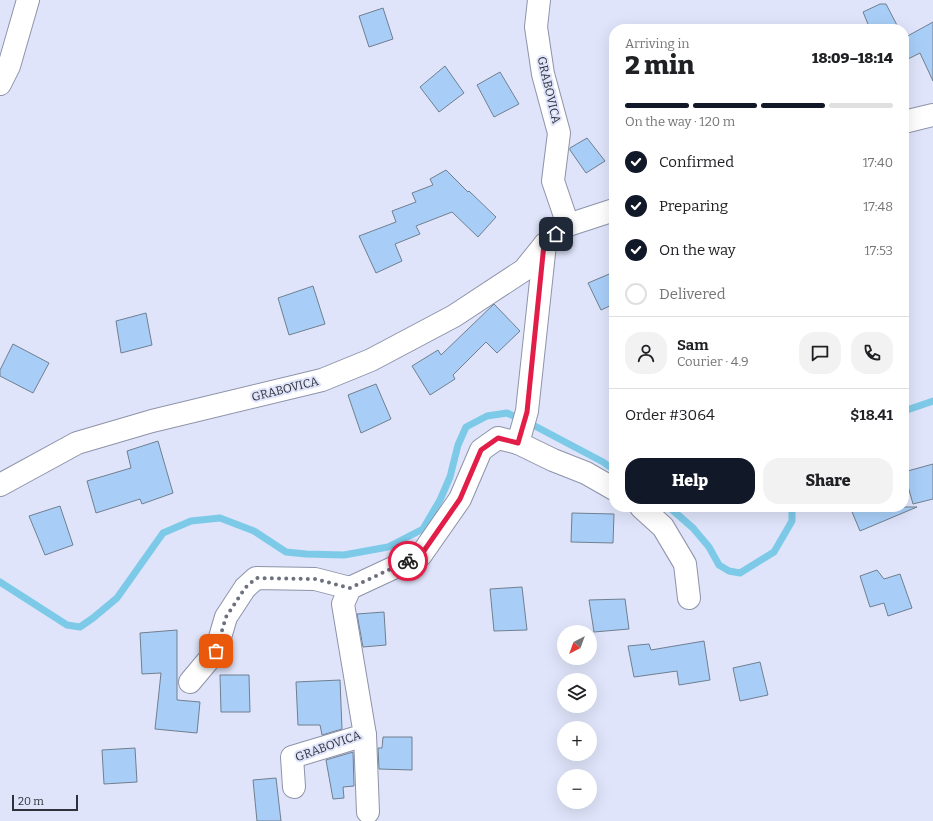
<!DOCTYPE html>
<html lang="en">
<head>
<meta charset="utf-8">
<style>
  :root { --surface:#fff; --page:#f2f2f2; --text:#202124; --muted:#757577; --line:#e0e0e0; --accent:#111827 }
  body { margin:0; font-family:Bitter,serif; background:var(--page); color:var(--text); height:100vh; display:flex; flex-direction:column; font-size:15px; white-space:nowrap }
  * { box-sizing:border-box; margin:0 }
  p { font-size:13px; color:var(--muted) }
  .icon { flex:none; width:22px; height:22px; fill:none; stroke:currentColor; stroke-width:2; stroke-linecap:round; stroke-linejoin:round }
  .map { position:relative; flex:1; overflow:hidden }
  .sheet { position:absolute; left:609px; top:24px; width:300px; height:488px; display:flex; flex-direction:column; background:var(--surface); border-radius:16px; box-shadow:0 4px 16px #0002 }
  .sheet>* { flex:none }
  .needle { width:26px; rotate:221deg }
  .fabs { position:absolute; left:557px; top:625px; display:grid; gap:8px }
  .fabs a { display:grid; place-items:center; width:40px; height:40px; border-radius:50%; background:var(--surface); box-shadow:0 4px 16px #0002; font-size:20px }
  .scale { position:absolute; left:12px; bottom:10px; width:66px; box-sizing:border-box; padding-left:4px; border:2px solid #30323b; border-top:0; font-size:11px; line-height:14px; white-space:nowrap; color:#30323b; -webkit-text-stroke:3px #dfe4fa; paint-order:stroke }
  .pin { position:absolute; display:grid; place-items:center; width:34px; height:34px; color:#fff; margin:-17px; border-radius:8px; box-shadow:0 2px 6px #0006 }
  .courier { position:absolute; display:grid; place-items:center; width:40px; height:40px; margin:-20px; border:3px solid #e11d48; border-radius:50%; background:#fff; color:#222; box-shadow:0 1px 5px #0007 }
  .summary em { font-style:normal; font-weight:800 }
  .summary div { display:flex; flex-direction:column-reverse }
  .summary { display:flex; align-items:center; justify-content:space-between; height:68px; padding:0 16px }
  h1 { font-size:26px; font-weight:800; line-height:30px }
  .bar { display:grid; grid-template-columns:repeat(4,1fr); gap:6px 4px; align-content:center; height:48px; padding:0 16px }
  .bar i { height:5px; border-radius:3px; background:var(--line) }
  .bar .selected { background:var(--accent) }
  .bar p { grid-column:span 4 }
  .line { display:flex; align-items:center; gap:10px; padding:0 16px; border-top:1px solid var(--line) }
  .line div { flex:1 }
  .round { display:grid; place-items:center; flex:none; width:42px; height:42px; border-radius:16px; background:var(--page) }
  ol { padding:0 16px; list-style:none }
  li { display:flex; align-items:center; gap:12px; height:44px }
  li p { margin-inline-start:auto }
  li .icon { padding:4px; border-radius:50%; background:var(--accent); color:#fff; stroke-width:4 }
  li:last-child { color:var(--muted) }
  li i { width:22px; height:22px; border:2px solid var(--line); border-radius:50% }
  .primary-button { display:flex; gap:8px; margin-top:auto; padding:8px 16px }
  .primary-button a { flex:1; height:46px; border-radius:16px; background:var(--accent); color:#fff; font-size:16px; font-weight:800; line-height:46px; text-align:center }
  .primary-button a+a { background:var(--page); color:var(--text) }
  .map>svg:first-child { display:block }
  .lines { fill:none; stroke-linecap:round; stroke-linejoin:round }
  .stream { stroke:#7dcae8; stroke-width:7 }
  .building { fill:#a8cef7; stroke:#707f90 }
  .minor-casing { stroke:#8e93a8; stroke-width:24 }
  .minor { stroke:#fff; stroke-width:22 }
  .done { stroke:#6d707e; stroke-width:4; stroke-dasharray:0 7.2 }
  .route { stroke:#e11d48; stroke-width:5 }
  .labels { text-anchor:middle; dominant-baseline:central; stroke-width:4; stroke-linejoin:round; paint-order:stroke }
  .street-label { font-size:12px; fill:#30323b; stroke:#dfe4fa }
</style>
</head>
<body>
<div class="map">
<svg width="933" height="821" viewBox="0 0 933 821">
  <rect width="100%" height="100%" fill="#dfe4fa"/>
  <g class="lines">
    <g class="stream">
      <path d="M 904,411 L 933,401"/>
      <path d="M 669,507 L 693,528 L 709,547 L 719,565 L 729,571 L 740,573 L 774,552 L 792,521 L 792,507"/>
      <path d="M 0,582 L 67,625 L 80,627 L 93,618 L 117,598 L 163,533 L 191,521 L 220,518 L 254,531 L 286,552 L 306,554 L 344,555 L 388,547 L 423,529 L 440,500 L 450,477 L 458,445 L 466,427 L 487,416 L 507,413 L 533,425 L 603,462 L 614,470"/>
    </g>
  </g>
  <g class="building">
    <path d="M 880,4 L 886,4 L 899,29 L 870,29 L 863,12 Z"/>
    <path d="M 383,8 L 393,39 L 369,47 L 359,16 Z"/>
    <path d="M 933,22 L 933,81 L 920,53 L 904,61 L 904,38 Z"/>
    <path d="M 445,66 L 464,93 L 439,112 L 420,87 Z"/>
    <path d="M 500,72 L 519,104 L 494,117 L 477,85 Z"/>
    <path d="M 587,138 L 605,161 L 586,173 L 570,150 L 570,148 Z"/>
    <path d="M 446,170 L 468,192 L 469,191 L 496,217 L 478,237 L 452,212 L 416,226 L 420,234 L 395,244 L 402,261 L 376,273 L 359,236 L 396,222 L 392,211 L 416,202 L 412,193 L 433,185 L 430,179 Z"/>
    <path d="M 614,272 L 614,304 L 601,310 L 588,283 Z"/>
    <path d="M 313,286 L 325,324 L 289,335 L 278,298 Z"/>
    <path d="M 494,304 L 520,331 L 497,353 L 486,342 L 453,375 L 455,379 L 430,395 L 412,366 L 438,350 L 441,355 Z"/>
    <path d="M 146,313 L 152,345 L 121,353 L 116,321 Z"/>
    <path d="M 13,344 L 49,363 L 33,393 L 0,376 L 0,370 Z"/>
    <path d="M 376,384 L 391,419 L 361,433 L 348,395 Z"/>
    <path d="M 158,441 L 173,493 L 142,504 L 140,499 L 96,513 L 87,481 L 131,468 L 127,451 Z"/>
    <path d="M 933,464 L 933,499 L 913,504 L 904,472 Z"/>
    <path d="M 60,506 L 73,545 L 45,555 L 29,516 Z"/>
    <path d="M 850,507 L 917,507 L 860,531 Z"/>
    <path d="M 572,513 L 614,514 L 613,543 L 571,542 Z"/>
    <path d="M 877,570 L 884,579 L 900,574 L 912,608 L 888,616 L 884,603 L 870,607 L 860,576 Z"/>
    <path d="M 522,587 L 527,630 L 494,631 L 490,589 Z"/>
    <path d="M 625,599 L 629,629 L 594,632 L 589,600 Z"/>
    <path d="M 384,612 L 386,645 L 363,647 L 357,614 Z"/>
    <path d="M 177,630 L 177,700 L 200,702 L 197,733 L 155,729 L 161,673 L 142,674 L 140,633 Z"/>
    <path d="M 704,641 L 710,680 L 679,685 L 677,671 L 634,677 L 628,646 L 649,644 L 651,650 Z"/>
    <path d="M 760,662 L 768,695 L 740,701 L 733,668 Z"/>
    <path d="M 220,675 L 249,675 L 250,712 L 221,712 Z"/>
    <path d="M 340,680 L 342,729 L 322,735 L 320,725 L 298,725 L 296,682 Z"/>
    <path d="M 383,737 L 412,737 L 412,770 L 379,769 L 378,748 L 382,748 Z"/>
    <path d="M 135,748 L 137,782 L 104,784 L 102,750 Z"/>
    <path d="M 353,752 L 354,786 L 343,787 L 344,798 L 333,799 L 326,760 Z"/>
    <path d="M 276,778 L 281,821 L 257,821 L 253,780 Z"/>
  </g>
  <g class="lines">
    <g class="minor-casing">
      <g id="minor">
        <path d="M 539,0 L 536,27 L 543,74 L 559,133 L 553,181 L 568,225"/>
        <path d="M 0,84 L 9,66 L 28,0"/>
        <path d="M 904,122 L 933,115"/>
        <path d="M 518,443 L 553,460 L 586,473 L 614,489"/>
        <path d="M 0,485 L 77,443 L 152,421 L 322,380 L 371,360 L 454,316 L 524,270 L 545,244 L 568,225 L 614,210"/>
        <path d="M 641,507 L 663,527 L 685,564 L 689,598"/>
        <path d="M 190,682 L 216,651 L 226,617 L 245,588 L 256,578 L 315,579 L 350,588"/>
        <path d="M 365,735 L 368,812"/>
        <path d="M 294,787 L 292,757 L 365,735 L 343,604 L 350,588 L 421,555 L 460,499 L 481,450 L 498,438 L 518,443 L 527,411 L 545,244"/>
      </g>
    </g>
    <use href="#minor" class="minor"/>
  </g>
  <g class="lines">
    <path class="done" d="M 216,651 L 226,617 L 245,588 L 256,578 L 315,579 L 350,588 L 408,561"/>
    <path class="route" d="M 408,561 L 421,555 L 460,499 L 481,450 L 498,438 L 518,443 L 527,412 L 544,244 L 556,234"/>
  </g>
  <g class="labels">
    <g class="street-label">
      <text transform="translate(549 90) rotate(77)">GRABOVICA</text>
      <text transform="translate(285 389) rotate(-14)">GRABOVICA</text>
      <text transform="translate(328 746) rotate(-20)">GRABOVICA</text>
    </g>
  </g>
</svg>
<div class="fabs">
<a><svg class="needle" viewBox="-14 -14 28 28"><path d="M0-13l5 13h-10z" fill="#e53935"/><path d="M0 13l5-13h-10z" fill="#757577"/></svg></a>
<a><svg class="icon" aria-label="layers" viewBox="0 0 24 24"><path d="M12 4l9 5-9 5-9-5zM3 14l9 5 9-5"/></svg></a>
<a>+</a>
<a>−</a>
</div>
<div class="scale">20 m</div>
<div class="pin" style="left:216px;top:651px;background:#ea580c"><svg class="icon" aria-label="bag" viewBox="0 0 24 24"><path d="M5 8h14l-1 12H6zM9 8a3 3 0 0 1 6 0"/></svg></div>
<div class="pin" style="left:556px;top:234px;background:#1f2937"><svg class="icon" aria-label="home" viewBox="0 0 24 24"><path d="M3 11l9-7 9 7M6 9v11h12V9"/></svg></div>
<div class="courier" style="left:408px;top:561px"><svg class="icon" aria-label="bike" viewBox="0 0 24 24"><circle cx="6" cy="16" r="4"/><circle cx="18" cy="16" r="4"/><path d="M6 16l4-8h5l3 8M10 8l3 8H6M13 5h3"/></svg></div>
<section class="sheet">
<div class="summary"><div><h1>2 min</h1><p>Arriving in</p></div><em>18:09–18:14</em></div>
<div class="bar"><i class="selected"></i><i class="selected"></i><i class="selected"></i><i></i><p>On the way · 120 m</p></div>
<ol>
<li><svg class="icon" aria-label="check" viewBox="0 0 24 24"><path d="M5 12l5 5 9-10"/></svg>Confirmed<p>17:40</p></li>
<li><svg class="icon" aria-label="check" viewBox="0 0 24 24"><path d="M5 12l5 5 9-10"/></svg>Preparing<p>17:48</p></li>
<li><svg class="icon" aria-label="check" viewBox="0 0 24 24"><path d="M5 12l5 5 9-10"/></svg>On the way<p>17:53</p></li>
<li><i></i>Delivered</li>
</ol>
<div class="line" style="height:72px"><a class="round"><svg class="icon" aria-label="person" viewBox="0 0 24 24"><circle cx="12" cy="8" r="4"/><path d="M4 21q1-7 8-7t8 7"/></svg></a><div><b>Sam</b><p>Courier · 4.9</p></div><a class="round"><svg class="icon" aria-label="chat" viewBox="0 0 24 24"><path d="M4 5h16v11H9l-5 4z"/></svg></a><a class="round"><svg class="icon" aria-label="phone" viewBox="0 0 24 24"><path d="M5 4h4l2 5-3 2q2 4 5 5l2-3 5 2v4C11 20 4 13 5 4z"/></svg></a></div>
<div class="line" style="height:52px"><div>Order #3064</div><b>$18.41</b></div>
<div class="primary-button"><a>Help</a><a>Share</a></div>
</section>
</div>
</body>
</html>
